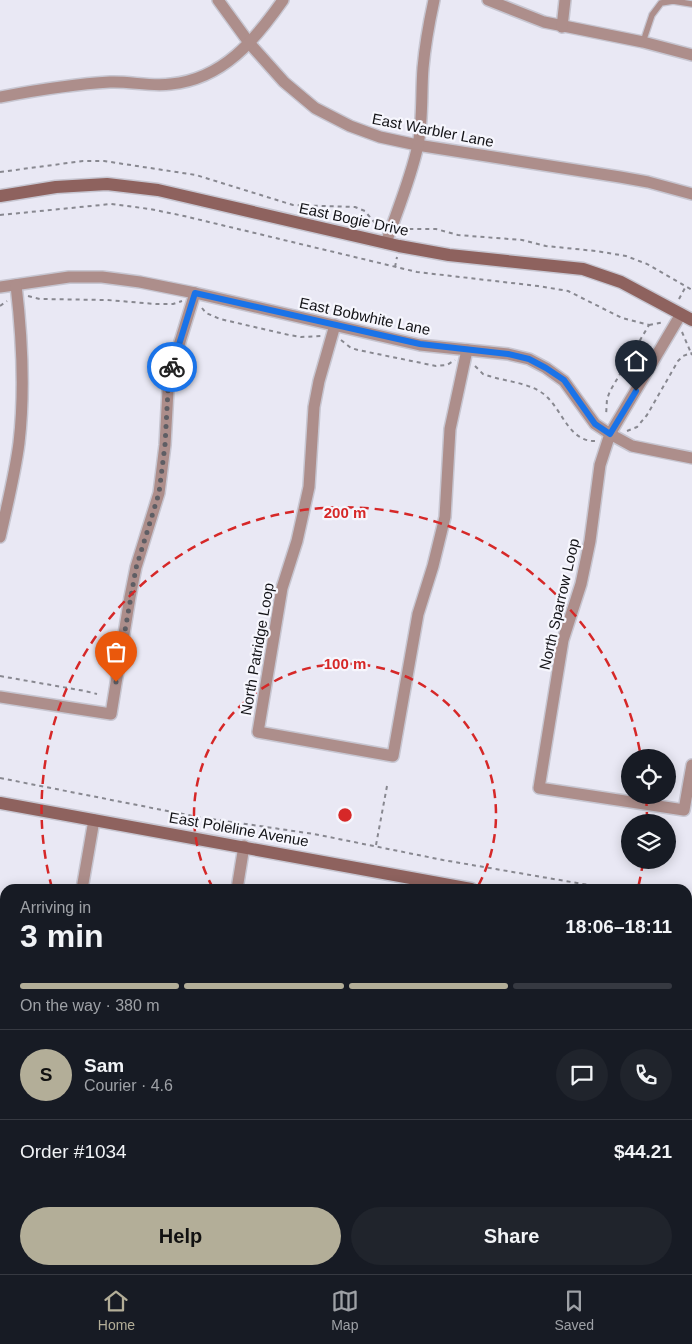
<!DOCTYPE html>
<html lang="en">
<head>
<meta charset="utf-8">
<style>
  :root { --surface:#171b24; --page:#20242c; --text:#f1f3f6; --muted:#9ea1a6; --line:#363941; --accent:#b3ae98 }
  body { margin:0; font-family:Arial,sans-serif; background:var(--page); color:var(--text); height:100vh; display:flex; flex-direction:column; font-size:19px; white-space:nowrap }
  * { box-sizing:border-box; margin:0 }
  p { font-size:16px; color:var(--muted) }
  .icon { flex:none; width:28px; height:28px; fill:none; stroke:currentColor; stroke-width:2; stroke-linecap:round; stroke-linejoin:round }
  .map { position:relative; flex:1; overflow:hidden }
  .side { position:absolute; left:0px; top:884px; width:692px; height:391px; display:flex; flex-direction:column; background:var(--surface); border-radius:15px 15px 0 0; box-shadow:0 2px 12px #0003 }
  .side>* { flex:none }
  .buttons { position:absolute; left:621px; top:749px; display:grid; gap:10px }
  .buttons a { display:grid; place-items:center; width:55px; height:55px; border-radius:50%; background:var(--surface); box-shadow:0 2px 12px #0003; font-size:25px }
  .pin { position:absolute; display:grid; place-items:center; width:42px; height:42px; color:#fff; margin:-51px -21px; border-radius:50% 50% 50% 0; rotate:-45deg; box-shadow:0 0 5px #0007 }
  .pin .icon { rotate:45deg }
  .courier { position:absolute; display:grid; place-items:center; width:50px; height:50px; margin:-25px; border:4px solid #1a73e8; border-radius:50%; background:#fff; color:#222; box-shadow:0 1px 6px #0007 }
  .summary em { font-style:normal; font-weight:700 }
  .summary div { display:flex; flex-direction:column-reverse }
  .summary { display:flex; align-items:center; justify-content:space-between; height:85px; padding:0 20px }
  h1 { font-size:32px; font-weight:700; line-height:38px }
  .bar { display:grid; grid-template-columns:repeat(4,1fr); gap:8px 5px; align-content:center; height:60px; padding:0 20px }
  .bar i { height:6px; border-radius:4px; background:var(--line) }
  .bar .selected { background:var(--accent) }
  .bar p { grid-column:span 4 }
  .line { display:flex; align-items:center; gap:12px; padding:0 20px; border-top:1px solid var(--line) }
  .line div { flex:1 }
  .round { display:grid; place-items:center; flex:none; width:52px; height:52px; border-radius:26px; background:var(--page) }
  .action { display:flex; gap:10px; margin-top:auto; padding:10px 20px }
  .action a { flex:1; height:58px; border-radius:30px; background:var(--accent); color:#111; font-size:20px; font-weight:700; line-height:58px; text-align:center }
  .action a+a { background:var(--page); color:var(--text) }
  .menu { display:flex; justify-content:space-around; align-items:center; height:70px; border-top:1px solid var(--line); background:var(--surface); font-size:14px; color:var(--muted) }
  .menu a { display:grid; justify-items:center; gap:2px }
  .menu .selected { color:var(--accent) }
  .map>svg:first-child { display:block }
  .green { fill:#cacd93 }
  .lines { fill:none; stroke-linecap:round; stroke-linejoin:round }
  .lane-casing { stroke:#c7c6d1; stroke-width:8 }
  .street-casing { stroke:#c7c6d1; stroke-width:14 }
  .secondary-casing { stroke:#c7c6d1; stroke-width:15 }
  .path { stroke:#888890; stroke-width:2; stroke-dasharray:4 4; stroke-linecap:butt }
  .lane { stroke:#ad8e8b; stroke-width:5.5 }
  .street { stroke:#ad8e8b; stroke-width:11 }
  .secondary { stroke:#8e625e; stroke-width:12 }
  .done { stroke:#5e5e64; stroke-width:5; stroke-dasharray:0 9 }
  .route { stroke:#1a73e8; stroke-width:6 }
  .ring { fill:none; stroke:#d62828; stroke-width:2.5; stroke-dasharray:9 6 }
  .labels { text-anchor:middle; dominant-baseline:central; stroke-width:4.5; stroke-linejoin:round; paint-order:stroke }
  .street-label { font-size:15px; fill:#131317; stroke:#f6f6fd }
  .centre { fill:#d62828; stroke:#f6f6fd; stroke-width:2.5 }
  .ring-label { font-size:15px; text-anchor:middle; font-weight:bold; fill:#d62828; stroke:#f6f6fd; stroke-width:4.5; stroke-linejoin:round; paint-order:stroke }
</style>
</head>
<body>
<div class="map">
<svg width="692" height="1274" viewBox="0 0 692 1274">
  <rect width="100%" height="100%" fill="#e9e8f4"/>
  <path class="green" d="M 33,1270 L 186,1270 L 185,1274 L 32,1274 Z"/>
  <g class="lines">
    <g class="lane-casing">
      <g id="lane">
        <path d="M 643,42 L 652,15 L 661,3 L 673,1 L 692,4"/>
        <path d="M 16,1274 L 17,1270"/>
      </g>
    </g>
    <g class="street-casing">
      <g id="street">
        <path d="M 218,0 L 250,44 L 284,82 L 315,108 L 350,126 L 380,137 L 417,145 L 620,177 L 648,182 L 692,194"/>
        <path d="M 488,0 L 544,22 L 643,42 L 692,55"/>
        <path d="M 562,27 L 565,0"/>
        <path d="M 0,97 C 37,90 73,84 110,82 C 130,81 151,87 171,84 C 223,79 255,40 283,0"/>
        <path d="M 386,243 C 397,211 411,178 418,145 C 423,119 421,94 423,68 C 425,45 429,23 434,0"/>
        <path d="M 0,287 L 69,277 L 102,277 L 140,282 L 195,293 L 420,345 L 508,354 L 529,359 L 546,368 L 564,381 L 595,424 L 610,434 L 632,446 L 692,458"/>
        <path d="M 681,314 L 610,434 L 600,465 L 590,541 L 581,584 L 563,640 L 539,788 L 684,810 L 692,765"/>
        <path d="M 335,325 L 319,381 L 314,407 L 309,487 L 297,541 L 282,588 L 258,732 L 393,756 L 418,614 L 433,566 L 445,517 L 450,429 L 467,350"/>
        <path d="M 0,537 C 7,506 15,474 19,443 C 25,391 22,336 16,285"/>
        <path d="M 0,697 L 111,714 L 130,597 L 136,567 L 159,493 L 165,445 L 168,390 L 171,371 L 195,293"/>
        <path d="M 82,889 L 94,820"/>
        <path d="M 237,889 L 244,846"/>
        <path d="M 480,1270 L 502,1274"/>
        <path d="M 467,1274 L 468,1270"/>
      </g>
    </g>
    <g class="secondary-casing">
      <g id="secondary">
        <path d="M 0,196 L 56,187 L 107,184 L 158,190 L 399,246 L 449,255 L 583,269 L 621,282 L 692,320"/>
        <path d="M 0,803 L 471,889"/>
        <path d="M 688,932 L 692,933"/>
      </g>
    </g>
    <g class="path">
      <path d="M 0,172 L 83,161 L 104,161 L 196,175 L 293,205 L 355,207 L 365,211 L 378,227 L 381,227"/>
      <path d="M 0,215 L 111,204 L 150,209 L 184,216 L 417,272 L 538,286 L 568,291 L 622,318 L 649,325 L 610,391 L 607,399 L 606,416"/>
      <path d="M 402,232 L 408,229 L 436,229 L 458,235 L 522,240 L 546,246 L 596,251 L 626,256 L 647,264 L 692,290"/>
      <path d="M 395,267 L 397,257"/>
      <path d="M 28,296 L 40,299 L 107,300 L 156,304 L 173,304 L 182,301"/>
      <path d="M 679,299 L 686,286"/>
      <path d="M 0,306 L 7,301"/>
      <path d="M 202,308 L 206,313 L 220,319 L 289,335 L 301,337 L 322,336"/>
      <path d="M 649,325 L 664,322"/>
      <path d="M 682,332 L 691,353"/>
      <path d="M 341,340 L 351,348 L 358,350 L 436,366 L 447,365 L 455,360"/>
      <path d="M 475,366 L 483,374 L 489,376 C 508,382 533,383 547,397 C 563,412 570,443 597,441"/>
      <path d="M 627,431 L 637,427 L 647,415 L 678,361 L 683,356 L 691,353 L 692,355"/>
      <path d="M 0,676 L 85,691 L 97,694"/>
      <path d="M 0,778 L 198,817 L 314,834 L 443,860 L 612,889"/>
      <path d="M 376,845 L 387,786"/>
      <path d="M 688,903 L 692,904"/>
      <path d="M 688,1034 L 692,1035"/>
    </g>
    <use href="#lane" class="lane"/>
    <use href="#street" class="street"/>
    <use href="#secondary" class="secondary"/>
  </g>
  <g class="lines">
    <path class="done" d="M 116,682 L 136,568 L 159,493 L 165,445 L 168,390 L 172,367"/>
    <path class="route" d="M 172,367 L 195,293 L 420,344 L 508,354 L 529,359 L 546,368 L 564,380 L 595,424 L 610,434 L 636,391"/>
  </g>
  <g class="ring">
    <path d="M213 888A151 151 0 1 1 477 888"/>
    <path d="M643 862A302 302 0 0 1 638 888M52 888A302 302 0 1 1 641 757M646 797A302 302 0 0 1 647 820"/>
  </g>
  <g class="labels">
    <g class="street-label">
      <text transform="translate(433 130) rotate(11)">East Warbler Lane</text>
      <text transform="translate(354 219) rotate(12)">East Bogie Drive</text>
      <text transform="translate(365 316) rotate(12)">East Bobwhite Lane</text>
      <text transform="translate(559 604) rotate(-77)">North Sparrow Loop</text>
      <text transform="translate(257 649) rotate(-80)">North Patridge Loop</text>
      <text transform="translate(239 829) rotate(10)">East Poleline Avenue</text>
    </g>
  </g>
  <circle cx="345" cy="815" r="8" class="centre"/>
  <g class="ring-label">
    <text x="345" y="518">200 m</text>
    <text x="345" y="669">100 m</text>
  </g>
</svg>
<div class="buttons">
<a><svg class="icon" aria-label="locate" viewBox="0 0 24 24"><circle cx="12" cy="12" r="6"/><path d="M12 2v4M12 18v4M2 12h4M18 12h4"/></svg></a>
<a><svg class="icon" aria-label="layers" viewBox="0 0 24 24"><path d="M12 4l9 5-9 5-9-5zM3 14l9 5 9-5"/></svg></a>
</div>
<div class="pin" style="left:116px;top:682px;background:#ea580c"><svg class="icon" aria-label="bag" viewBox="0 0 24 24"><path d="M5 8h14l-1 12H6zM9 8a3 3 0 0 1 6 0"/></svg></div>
<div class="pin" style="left:636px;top:391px;background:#1f2937"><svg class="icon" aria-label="home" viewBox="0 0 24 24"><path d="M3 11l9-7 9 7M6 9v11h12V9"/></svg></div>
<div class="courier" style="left:172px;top:367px"><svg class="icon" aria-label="bike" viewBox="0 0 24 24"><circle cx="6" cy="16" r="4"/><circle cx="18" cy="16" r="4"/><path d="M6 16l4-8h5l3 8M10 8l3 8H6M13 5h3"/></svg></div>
<section class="side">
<div class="summary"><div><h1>3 min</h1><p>Arriving in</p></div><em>18:06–18:11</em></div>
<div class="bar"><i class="selected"></i><i class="selected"></i><i class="selected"></i><i></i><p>On the way · 380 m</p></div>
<div class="line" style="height:90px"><b class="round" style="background:var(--accent);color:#111">S</b><div><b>Sam</b><p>Courier · 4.6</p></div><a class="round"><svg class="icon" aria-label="chat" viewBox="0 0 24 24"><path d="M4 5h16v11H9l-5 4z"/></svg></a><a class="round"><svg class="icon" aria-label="phone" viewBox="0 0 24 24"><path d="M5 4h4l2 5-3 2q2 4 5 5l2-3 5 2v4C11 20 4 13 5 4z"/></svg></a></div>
<div class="line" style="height:65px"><div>Order #1034</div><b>$44.21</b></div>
<div class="action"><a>Help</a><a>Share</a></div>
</section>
</div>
<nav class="menu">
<a class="selected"><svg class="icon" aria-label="home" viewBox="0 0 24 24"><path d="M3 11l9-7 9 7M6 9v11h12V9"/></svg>Home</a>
<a><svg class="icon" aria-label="map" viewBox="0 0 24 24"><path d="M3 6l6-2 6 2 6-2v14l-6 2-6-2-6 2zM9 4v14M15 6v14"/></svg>Map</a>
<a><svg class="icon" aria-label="saved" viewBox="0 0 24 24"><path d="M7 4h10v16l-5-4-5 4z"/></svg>Saved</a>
</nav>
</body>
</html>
